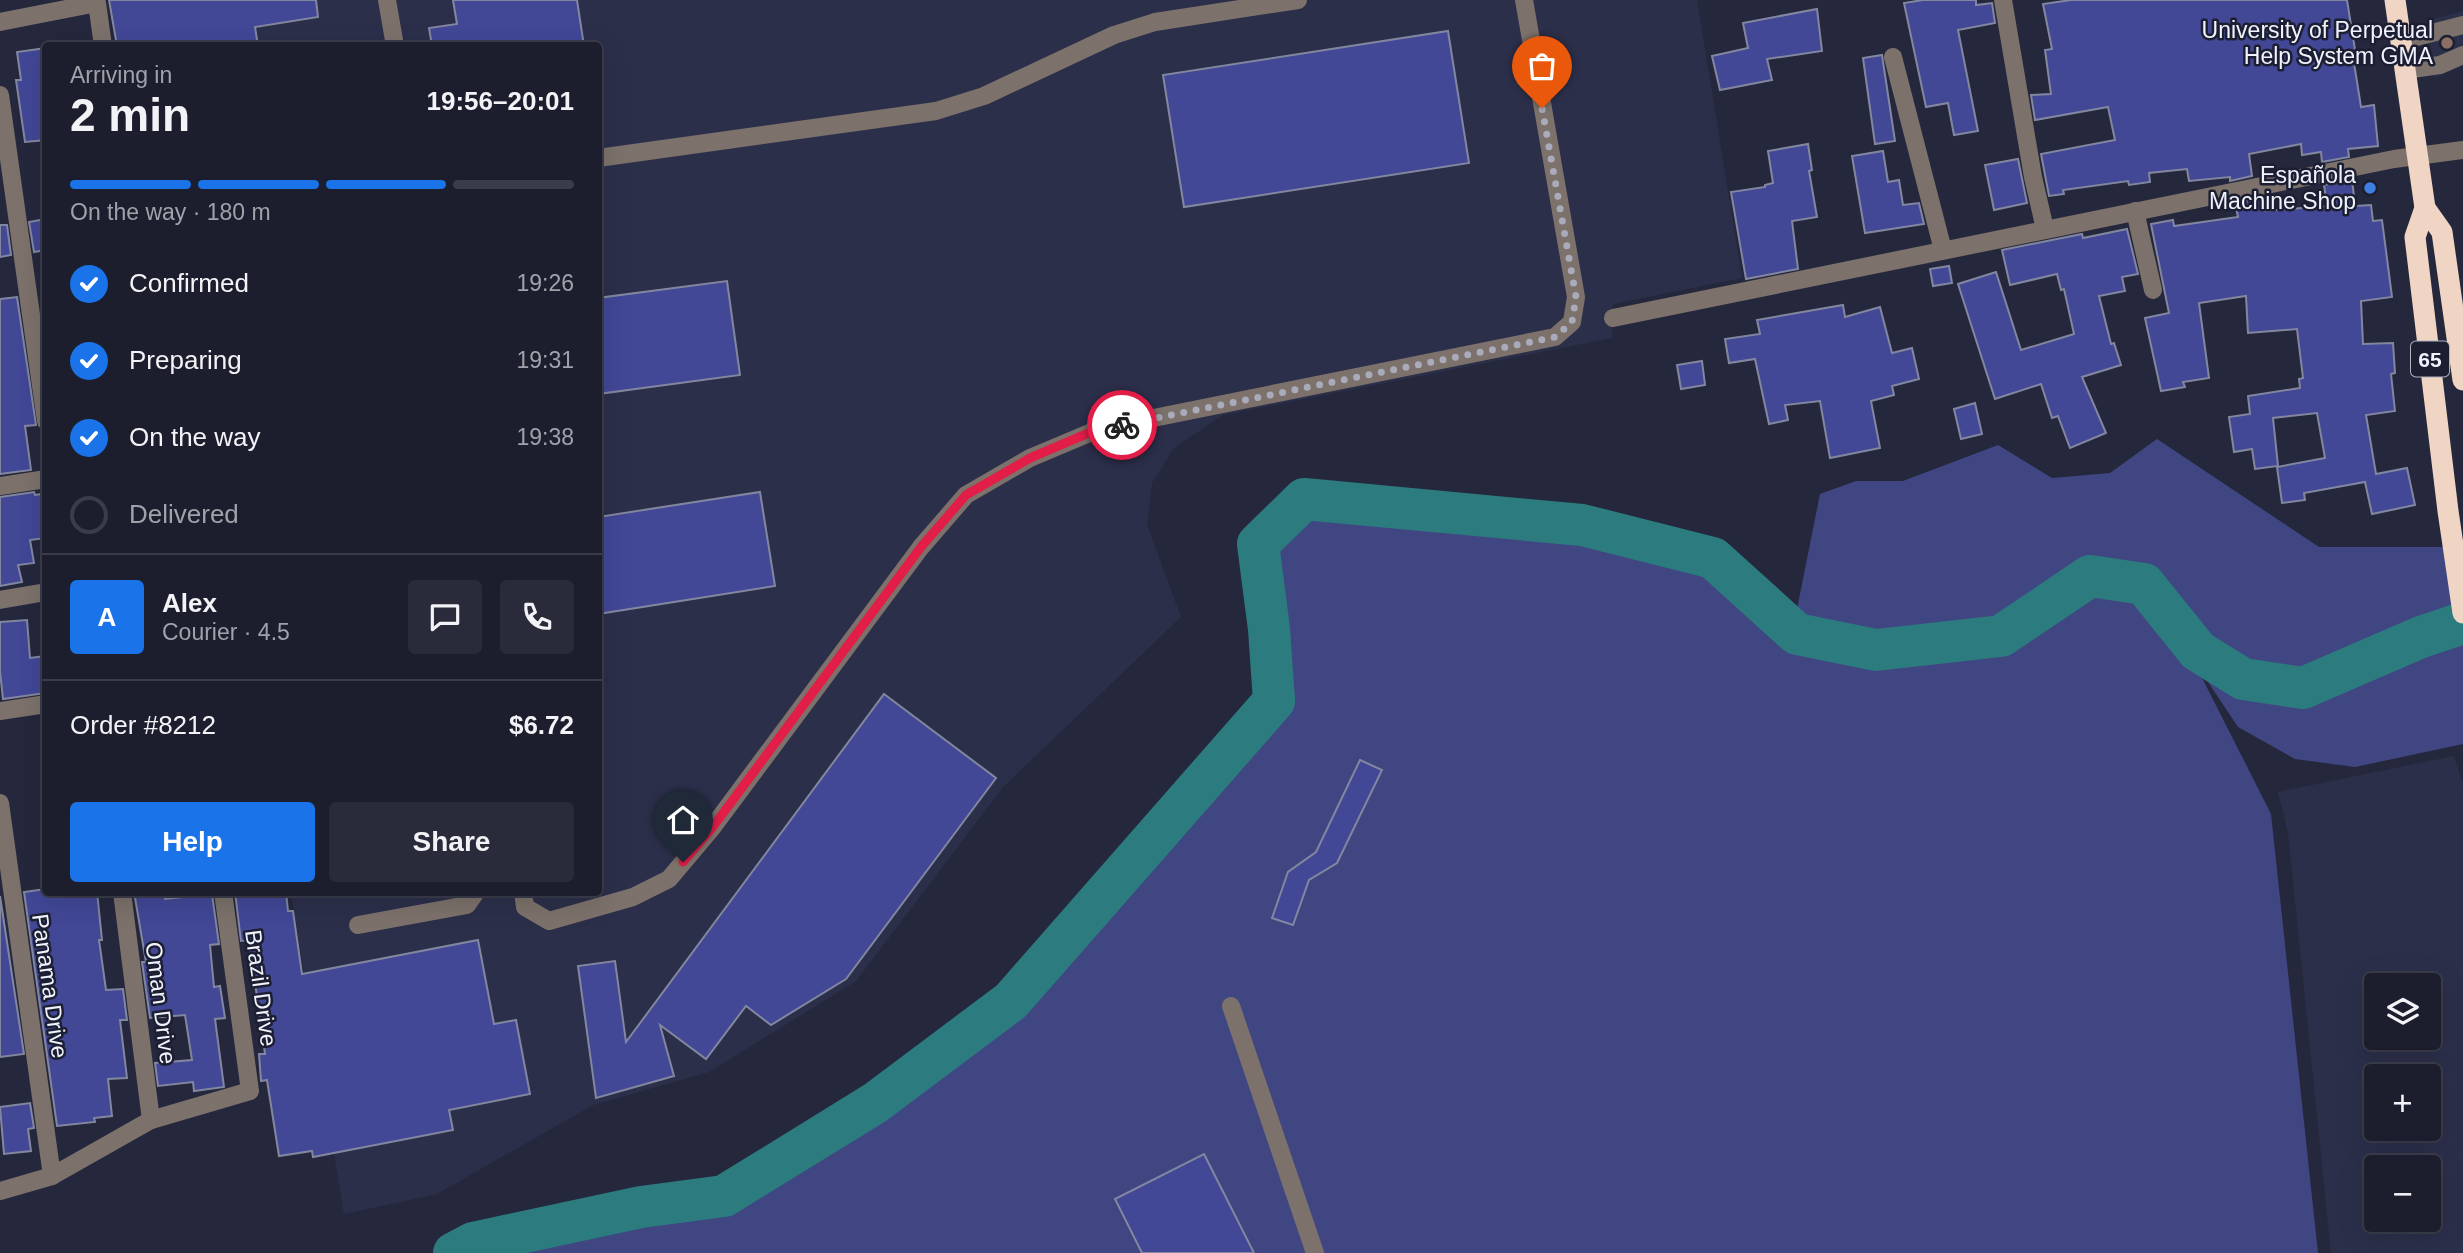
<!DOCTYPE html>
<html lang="en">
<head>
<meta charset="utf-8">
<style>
  :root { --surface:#1c1e2e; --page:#292b3a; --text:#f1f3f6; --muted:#a0a2aa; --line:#3a3c4a; --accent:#1a73e8 }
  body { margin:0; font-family:Arial,sans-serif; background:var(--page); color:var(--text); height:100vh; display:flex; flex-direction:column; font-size:26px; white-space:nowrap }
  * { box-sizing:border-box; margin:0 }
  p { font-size:23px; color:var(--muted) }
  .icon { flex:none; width:38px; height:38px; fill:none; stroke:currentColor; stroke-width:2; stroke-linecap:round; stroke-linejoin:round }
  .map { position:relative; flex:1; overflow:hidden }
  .panel { position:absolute; left:42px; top:42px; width:560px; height:854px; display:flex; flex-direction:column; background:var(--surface); border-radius:7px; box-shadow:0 7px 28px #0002,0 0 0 2px var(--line) }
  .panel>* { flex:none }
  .controls { position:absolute; left:2364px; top:973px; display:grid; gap:14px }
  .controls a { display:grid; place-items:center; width:77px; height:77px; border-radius:7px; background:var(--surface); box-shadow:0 7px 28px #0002,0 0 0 2px var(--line); font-size:35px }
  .pin { position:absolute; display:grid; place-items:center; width:60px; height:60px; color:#fff; margin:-72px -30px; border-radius:50% 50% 50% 0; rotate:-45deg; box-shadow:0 0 7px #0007 }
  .pin .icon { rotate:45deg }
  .courier { position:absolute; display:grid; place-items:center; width:70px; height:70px; margin:-35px; border:5px solid #e11d48; border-radius:50%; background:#fff; color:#222; box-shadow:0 2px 9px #0007 }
  .summary em { font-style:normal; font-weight:800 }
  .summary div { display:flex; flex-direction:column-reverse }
  .summary { display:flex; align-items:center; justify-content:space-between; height:119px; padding:0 28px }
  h1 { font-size:46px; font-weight:800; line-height:52px }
  .bar { display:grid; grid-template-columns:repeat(4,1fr); gap:10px 7px; align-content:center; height:84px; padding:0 28px }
  .bar i { height:9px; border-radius:5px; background:var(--line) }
  .bar .current { background:var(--accent) }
  .bar p { grid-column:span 4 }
  .line { display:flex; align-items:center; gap:18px; padding:0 28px; border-top:2px solid var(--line) }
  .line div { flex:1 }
  .round { display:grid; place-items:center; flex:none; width:74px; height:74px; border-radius:7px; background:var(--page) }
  ol { padding:0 28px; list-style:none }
  li { display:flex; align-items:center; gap:21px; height:77px }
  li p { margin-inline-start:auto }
  li .icon { padding:7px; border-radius:50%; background:var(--accent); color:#fff; stroke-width:4 }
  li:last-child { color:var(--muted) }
  li i { width:38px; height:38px; border:4px solid var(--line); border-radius:50% }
  .action { display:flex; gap:14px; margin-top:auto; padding:14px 28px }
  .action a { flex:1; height:80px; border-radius:7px; background:var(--accent); color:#fff; font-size:28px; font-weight:800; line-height:80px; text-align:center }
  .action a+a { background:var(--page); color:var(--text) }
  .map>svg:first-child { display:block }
  .built { fill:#2c2f4a; fill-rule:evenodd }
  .green { fill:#404682 }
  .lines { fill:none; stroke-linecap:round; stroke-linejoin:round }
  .river { stroke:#2c7c7f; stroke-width:42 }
  .building { fill:#424796; stroke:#82879f; stroke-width:2 }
  .minor { stroke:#7c716b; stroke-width:18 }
  .highway { stroke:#f0d5c4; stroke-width:21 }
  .done { stroke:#a9abba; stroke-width:7; stroke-dasharray:0 12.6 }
  .route { stroke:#e11d48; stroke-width:9 }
  .education-dot { fill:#8d6e63; stroke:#1c1f32; stroke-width:2.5 }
  .shop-dot { fill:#3f7fe0; stroke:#1c1f32; stroke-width:2.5 }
  .labels { text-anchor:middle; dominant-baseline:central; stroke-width:5; stroke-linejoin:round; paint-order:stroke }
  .shield { fill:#1c1f32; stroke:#b0b3c0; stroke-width:2 }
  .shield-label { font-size:21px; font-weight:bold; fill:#f0f2fd }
  .poi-label { font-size:23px; fill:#f0f2fd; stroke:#1c1f32; text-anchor:end }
  .street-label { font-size:23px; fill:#f0f2fd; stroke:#1c1f32 }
</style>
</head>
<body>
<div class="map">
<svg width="2463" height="1253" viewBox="0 0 2463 1253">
  <rect width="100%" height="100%" fill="#25283d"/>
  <g class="built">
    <path d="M 145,0 L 1697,0 L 1742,278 L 1613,304 L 1612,338 L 1223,415 L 1174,448 L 1152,483 L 1147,525 L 1181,617 L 1003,787 L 856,981 L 709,1072 L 593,1105 L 437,1194 L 344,1214 L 291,893 L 598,892 L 598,46 L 153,45 Z"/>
    <path d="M 2463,11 L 2463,66 L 2434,78 L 2428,20 Z"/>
    <path d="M 2454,756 L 2463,785 L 2463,1253 L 2331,1253 L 2288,832 L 2278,792 ZM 2429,985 L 2429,1038 L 2376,1038 L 2376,985 ZM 2376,1076 L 2429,1076 L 2429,1129 L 2376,1129 ZM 2376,1167 L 2429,1167 L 2429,1220 L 2376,1220 Z"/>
  </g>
  <path class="green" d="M 2157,439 L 2319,547 L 2463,547 L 2463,744 L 2355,767 L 2295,759 L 2238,727 L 2192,658 L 2271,814 L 2318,1253 L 495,1253 L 641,1217 L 733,1204 L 899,1096 L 1015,1009 L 1285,703 L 1268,550 L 1306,509 L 1584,534 L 1708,569 L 1789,640 L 1872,658 L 2007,644 L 2091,587 L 2006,642 L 1870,656 L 1791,639 L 1820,494 L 1856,481 L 1903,481 L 1998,445 L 2052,478 L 2110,473 Z"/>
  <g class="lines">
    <path class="river" d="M 454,1253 L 473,1243 L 641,1207 L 724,1196 L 875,1103 L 1011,1001 L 1274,701 L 1269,629 L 1258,544 L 1304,499 L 1582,525 L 1713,558 L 1797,634 L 1876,650 L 2001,636 L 2090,576 L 2144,584 L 2198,651 L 2243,679 L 2303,688 L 2421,637 L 2463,623"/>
  </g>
  <g class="building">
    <path d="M 109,0 L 316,0 L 318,17 L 255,27 L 258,46 L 117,46 Z"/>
    <path d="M 453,0 L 577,0 L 584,46 L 432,46 L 429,28 L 457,24 Z"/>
    <path d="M 1923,0 L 1976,0 L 1976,5 L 1992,3 L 1995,23 L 1958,30 L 1978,131 L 1954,135 L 1948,103 L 1926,107 L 1904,3 Z"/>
    <path d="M 2071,0 L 2347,0 L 2357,62 L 2354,63 L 2361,107 L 2374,105 L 2378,146 L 2348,149 L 2349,157 L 2322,162 L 2321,152 L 2302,155 L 2301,144 L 2249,154 L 2252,176 L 2230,181 L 2230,177 L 2189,181 L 2187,169 L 2149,173 L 2150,182 L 2129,185 L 2128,181 L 2063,190 L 2064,194 L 2049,196 L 2041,154 L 2115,140 L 2108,107 L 2035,120 L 2031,95 L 2051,94 L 2045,50 L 2052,49 L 2043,4 Z"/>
    <path d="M 1817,9 L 1822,51 L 1767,59 L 1772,80 L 1720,90 L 1712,56 L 1748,48 L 1743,23 Z"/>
    <path d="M 1448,31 L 1469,163 L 1184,207 L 1163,75 Z"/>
    <path d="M 46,48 L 46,140 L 25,142 L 16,80 L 21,80 L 17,52 Z"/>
    <path d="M 1882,55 L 1895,141 L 1875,144 L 1863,58 Z"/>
    <path d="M 1808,144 L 1812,170 L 1809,171 L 1817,217 L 1792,221 L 1798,269 L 1746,279 L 1731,192 L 1765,187 L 1765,185 L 1773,183 L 1768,151 Z"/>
    <path d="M 1883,151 L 1888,182 L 1899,180 L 1903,205 L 1919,203 L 1924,224 L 1865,233 L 1852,156 Z"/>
    <path d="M 2018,159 L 2027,203 L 1994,210 L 1985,165 Z"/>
    <path d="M 2352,179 L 2355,206 L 2371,205 L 2373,221 L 2382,220 L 2392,297 L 2361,301 L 2363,344 L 2393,343 L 2395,373 L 2391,374 L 2395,411 L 2366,415 L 2376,474 L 2407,468 L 2415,505 L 2372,514 L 2365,482 L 2304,493 L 2305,500 L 2282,503 L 2277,467 L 2325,458 L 2317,413 L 2273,418 L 2278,466 L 2255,469 L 2252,449 L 2234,452 L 2229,417 L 2250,414 L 2248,396 L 2300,388 L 2299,379 L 2303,378 L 2297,329 L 2248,333 L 2246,296 L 2199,303 L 2209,378 L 2183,382 L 2185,387 L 2161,391 L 2145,318 L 2169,313 L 2151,224 L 2173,220 L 2174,226 L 2238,217 L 2235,203 L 2261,198 L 2264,211 L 2327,206 L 2324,185 Z"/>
    <path d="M 46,219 L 46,250 L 34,252 L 29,222 Z"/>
    <path d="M 0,225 L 7,225 L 11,255 L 0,257 Z"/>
    <path d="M 2127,229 L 2138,274 L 2122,277 L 2125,291 L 2099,296 L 2111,344 L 2114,343 L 2121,365 L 2082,377 L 2106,433 L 2070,448 L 2058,416 L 2052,418 L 2041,384 L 1995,399 L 1958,284 L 1996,272 L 2021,350 L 2074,334 L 2064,289 L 2061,290 L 2057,274 L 2010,285 L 2002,250 L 2082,234 L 2083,238 Z"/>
    <path d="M 1949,266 L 1952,283 L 1933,286 L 1930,269 Z"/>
    <path d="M 727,281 L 740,375 L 598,394 L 598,298 Z"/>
    <path d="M 17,297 L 36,425 L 25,426 L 31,470 L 0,474 L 0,299 Z"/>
    <path d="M 1843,305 L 1845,317 L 1880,307 L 1892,353 L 1912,348 L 1919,379 L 1892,386 L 1894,395 L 1871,401 L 1880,448 L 1830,458 L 1820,401 L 1785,405 L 1788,420 L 1769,424 L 1755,359 L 1729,363 L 1725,339 L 1760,334 L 1757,320 Z"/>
    <path d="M 1702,361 L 1705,385 L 1681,389 L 1677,365 Z"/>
    <path d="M 1975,403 L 1982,434 L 1961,439 L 1954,409 Z"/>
    <path d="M 34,492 L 35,495 L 42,494 L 46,538 L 30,540 L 34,563 L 18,565 L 22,582 L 0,586 L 0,497 Z"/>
    <path d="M 760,492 L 775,586 L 598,614 L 598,517 Z"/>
    <path d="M 27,620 L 30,658 L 46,656 L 46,693 L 3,699 L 0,671 L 0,622 Z"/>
    <path d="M 884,694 L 996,778 L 846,979 L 771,1025 L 746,1006 L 706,1059 L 660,1025 L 674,1076 L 596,1098 L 578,966 L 615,961 L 626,1042 Z"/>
    <path d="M 1360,760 L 1382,770 L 1337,863 L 1309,880 L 1293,925 L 1272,918 L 1288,872 L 1316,852 Z"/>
    <path d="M 46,889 L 46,892 L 97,892 L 102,940 L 99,940 L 106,990 L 123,989 L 127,1020 L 120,1020 L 127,1078 L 108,1079 L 112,1116 L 94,1118 L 95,1122 L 57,1126 L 24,892 Z"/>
    <path d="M 134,892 L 164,892 L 165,899 L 212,894 L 219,944 L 210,945 L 214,987 L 220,986 L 225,1018 L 215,1019 L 224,1087 L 194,1091 L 193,1082 L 158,1086 L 155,1063 L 192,1060 L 185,1015 L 150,1018 L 142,962 L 146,962 Z"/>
    <path d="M 235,892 L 286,892 L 288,911 L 293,911 L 302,974 L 478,940 L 494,1024 L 516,1020 L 530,1094 L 449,1110 L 453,1130 L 313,1157 L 312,1151 L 279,1156 L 267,1080 L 261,1081 L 259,1054 L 265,1054 L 249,940 L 241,941 Z"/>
    <path d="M 0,896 L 24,1054 L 0,1057 Z"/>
    <path d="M 30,1103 L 34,1128 L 28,1129 L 31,1151 L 4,1154 L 0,1107 Z"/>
    <path d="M 1204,1154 L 1254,1253 L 1142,1253 L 1115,1199 Z"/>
  </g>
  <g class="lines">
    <g class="minor">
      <path d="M 387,0 L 395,46"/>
      <path d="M 2003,0 L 2033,177 L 2045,229"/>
      <path d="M 0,22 L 97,3 L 103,46"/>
      <path d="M 2401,41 L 2463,25"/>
      <path d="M 1893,57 L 1943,250"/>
      <path d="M 2405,70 L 2440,65 L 2463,55"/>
      <path d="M 0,95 L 46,421"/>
      <path d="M 598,158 L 936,111 L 984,96 L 1114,35 L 1155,22 L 1298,0"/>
      <path d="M 2135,211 L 2153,290"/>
      <path d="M 1613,318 L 2394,159 L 2463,150"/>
      <path d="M 0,486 L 46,479"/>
      <path d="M 0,600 L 46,592"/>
      <path d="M 0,711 L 46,704"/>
      <path d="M 0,803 L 52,1176"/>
      <path d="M 122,892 L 151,1120"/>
      <path d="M 523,892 L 525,907 L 549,921 L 633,897 L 669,879 L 712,828 L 921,547 L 966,495 L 1030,458 L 1099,429 L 1555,337 L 1572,322 L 1576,297 L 1524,0"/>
      <path d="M 358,925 L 467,905 L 476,892"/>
      <path d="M 1231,1006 L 1315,1253"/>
      <path d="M 0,1191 L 52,1176 L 151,1120 L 250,1091 L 223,892"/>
    </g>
    <g class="highway">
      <path d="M 2395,0 L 2425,208 L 2442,232 L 2463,380"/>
      <path d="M 2425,208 L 2415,237 L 2448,511 L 2463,613"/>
    </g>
  </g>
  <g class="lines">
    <path class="done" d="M 1122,425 L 1555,337 L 1572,322 L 1576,297 L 1542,108"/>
    <path class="route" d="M 683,862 L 712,828 L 921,547 L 966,495 L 1030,458 L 1098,429 L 1122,425"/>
  </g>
  <circle class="education-dot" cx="2447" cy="43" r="7"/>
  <circle class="shop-dot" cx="2370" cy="188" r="7"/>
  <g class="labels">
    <rect class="shield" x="2411" y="341.5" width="38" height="35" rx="5"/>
    <g class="shield-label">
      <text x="2430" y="359">65</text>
    </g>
    <g class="poi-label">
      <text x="2433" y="30">University of Perpetual<tspan x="2433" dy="26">Help System GMA</tspan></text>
      <text x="2356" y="175">Española<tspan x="2356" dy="26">Machine Shop</tspan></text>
    </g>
    <g class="street-label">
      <text transform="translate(50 986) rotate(82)">Panama Drive</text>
      <text transform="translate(261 988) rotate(82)">Brazil Drive</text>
      <text transform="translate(161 1003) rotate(83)">Oman Drive</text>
    </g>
  </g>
</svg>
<div class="controls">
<a><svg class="icon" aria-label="layers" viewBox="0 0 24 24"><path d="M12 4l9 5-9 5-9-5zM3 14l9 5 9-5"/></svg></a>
<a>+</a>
<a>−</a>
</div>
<div class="pin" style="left:1542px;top:108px;background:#ea580c"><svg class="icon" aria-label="bag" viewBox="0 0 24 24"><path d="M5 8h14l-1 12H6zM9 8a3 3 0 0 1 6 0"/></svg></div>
<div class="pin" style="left:683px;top:862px;background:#1f2937"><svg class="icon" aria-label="home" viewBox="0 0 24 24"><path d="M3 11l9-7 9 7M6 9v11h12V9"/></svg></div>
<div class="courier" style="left:1122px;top:425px"><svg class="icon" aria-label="bike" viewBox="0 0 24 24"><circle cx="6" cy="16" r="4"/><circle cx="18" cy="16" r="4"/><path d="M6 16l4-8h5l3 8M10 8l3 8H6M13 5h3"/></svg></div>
<section class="panel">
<div class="summary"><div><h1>2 min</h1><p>Arriving in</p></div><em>19:56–20:01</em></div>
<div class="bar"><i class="current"></i><i class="current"></i><i class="current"></i><i></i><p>On the way · 180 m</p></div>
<ol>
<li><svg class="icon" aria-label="check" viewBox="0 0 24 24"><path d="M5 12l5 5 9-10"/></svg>Confirmed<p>19:26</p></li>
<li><svg class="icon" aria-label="check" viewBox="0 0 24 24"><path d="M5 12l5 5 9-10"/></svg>Preparing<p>19:31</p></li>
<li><svg class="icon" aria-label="check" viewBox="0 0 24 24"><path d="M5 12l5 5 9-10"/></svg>On the way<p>19:38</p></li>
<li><i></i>Delivered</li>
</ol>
<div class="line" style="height:126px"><b class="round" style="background:var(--accent);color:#fff">A</b><div><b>Alex</b><p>Courier · 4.5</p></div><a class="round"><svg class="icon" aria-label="chat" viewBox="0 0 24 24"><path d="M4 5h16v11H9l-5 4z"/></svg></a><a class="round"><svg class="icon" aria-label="phone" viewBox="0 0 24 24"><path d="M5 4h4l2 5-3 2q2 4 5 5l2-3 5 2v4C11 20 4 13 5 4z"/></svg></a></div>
<div class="line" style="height:91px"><div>Order #8212</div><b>$6.72</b></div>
<div class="action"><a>Help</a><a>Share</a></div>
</section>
</div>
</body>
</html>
